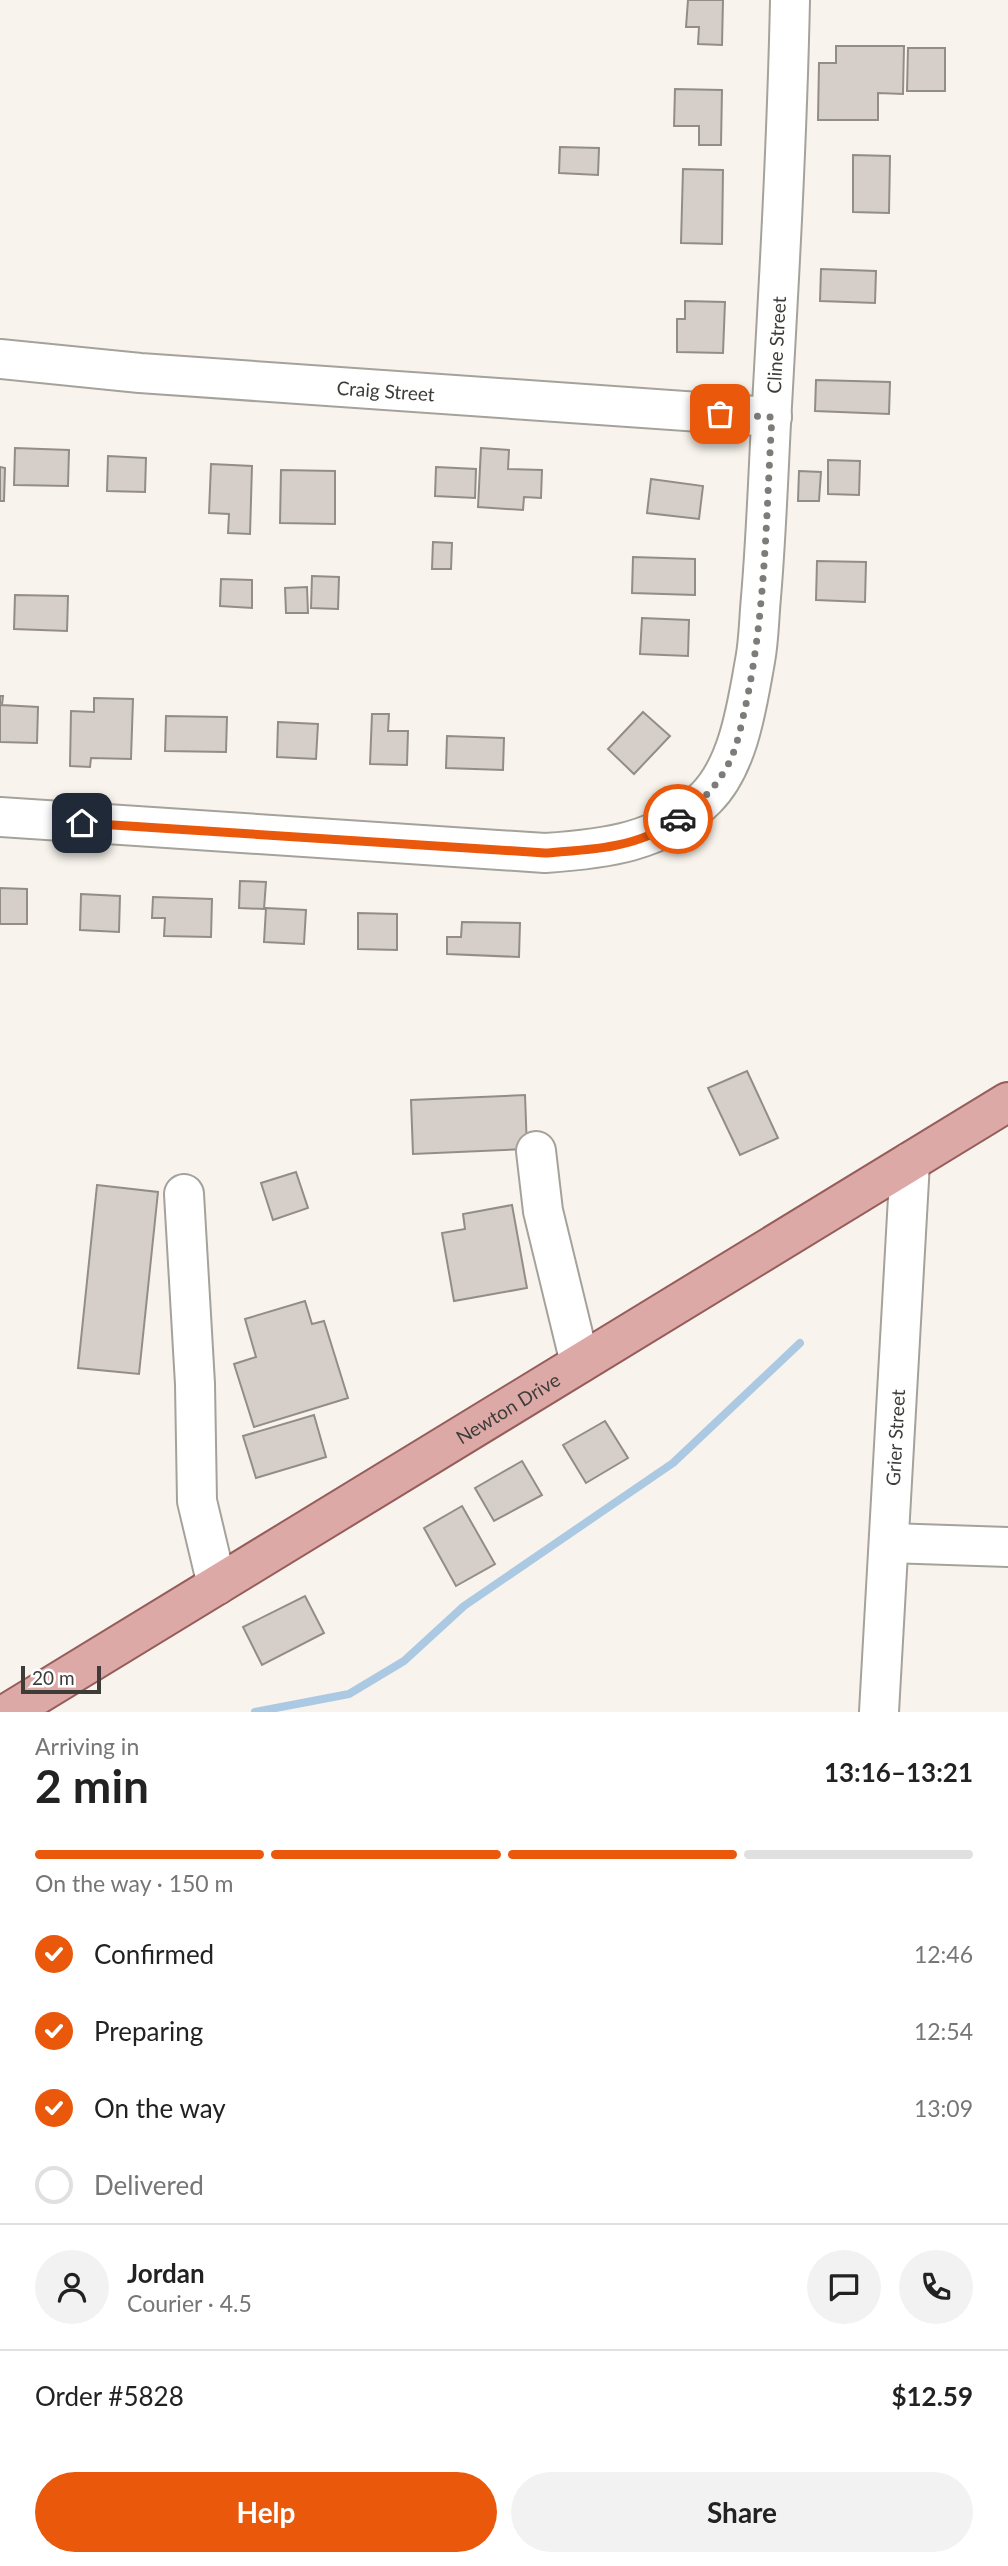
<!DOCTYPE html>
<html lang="en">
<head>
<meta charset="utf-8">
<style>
  :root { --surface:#fff; --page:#f2f2f2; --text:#222; --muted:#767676; --line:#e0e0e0; --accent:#ea580c }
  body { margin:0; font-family:Lato,sans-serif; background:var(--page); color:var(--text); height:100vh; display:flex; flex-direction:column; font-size:26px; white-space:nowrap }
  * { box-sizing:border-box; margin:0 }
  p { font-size:23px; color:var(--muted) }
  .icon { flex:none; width:38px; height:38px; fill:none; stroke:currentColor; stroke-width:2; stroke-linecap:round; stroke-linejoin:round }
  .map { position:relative; height:1712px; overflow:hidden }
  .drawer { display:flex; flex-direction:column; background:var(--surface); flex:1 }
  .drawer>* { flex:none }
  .scale { position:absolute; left:21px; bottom:18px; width:80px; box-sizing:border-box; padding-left:7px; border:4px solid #3d3c39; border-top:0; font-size:19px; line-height:24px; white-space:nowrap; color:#3d3c39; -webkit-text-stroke:5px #fff; paint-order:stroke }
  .pin { position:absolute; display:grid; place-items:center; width:60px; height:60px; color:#fff; margin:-30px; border-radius:14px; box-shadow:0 4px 10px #0006 }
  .courier { position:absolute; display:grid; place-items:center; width:70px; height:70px; margin:-35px; border:5px solid #ea580c; border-radius:50%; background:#fff; color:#222; box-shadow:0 2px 9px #0007 }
  .overview em { font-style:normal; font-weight:700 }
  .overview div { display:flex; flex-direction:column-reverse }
  .overview { display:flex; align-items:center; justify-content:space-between; height:119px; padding:0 35px }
  h1 { font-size:46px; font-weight:700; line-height:52px }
  .bar { display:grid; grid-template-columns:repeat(4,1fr); gap:10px 7px; align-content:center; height:84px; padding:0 35px }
  .bar i { height:9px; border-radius:5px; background:var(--line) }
  .bar .on { background:var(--accent) }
  .bar p { grid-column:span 4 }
  .line { display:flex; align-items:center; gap:18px; padding:0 35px; border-top:2px solid var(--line) }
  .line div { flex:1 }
  .round { display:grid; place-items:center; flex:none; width:74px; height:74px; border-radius:37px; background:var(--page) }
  ol { padding:0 35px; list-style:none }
  li { display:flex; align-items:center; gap:21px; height:77px }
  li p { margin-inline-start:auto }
  li .icon { padding:7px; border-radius:50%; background:var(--accent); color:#fff; stroke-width:4 }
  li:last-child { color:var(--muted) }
  li i { width:38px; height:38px; border:4px solid var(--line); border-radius:50% }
  .button { display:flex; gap:14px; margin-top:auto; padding:14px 35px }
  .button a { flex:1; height:80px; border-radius:42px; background:var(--accent); color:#fff; font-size:28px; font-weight:700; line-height:80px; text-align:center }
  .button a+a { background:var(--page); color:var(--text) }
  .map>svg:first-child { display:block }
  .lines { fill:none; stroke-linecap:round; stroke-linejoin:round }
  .stream { stroke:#abc9e2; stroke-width:8 }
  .building { fill:#d5cec9; stroke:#938d89; stroke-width:2 }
  .minor-casing { stroke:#a5a29b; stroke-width:42 }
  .major-casing { stroke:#965d5a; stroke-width:42 }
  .minor { stroke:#fff; stroke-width:38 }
  .major { stroke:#dda9a7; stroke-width:38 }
  .done { stroke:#7e7c78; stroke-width:7; stroke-dasharray:0 12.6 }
  .route { stroke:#ea580c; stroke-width:9 }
  .labels { text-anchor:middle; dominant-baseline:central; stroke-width:5; stroke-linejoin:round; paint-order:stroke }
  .street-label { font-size:19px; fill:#3d3c39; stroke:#fff }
</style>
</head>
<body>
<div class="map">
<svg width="1008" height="1712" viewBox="0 0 1008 1712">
  <rect width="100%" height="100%" fill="#f8f4ed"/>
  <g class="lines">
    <path class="stream" d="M 255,1712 L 349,1694 L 404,1661 L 464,1606 L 673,1463 L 800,1343"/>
  </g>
  <g class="building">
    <path d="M 688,0 L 723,0 L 722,45 L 698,44 L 699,27 L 686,27 Z"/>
    <path d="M 836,46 L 904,46 L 903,94 L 878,93 L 878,120 L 818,120 L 819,63 L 836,63 Z"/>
    <path d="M 908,48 L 945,48 L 945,91 L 907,91 Z"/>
    <path d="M 675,89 L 722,90 L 721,145 L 699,145 L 699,126 L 674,126 Z"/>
    <path d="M 560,147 L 599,148 L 598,175 L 559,173 Z"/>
    <path d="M 853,155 L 890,156 L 889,213 L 853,212 Z"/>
    <path d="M 683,169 L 723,170 L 722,244 L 681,243 Z"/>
    <path d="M 821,269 L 876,271 L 875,303 L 820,301 Z"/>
    <path d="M 685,301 L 725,302 L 723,353 L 677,352 L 677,319 L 685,319 Z"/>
    <path d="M 816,380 L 890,382 L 889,414 L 815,411 Z"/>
    <path d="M 15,448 L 69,450 L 68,486 L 14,485 Z"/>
    <path d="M 481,448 L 509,450 L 508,469 L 542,470 L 541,498 L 524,497 L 523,510 L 478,507 Z"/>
    <path d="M 108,456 L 146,458 L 145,492 L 107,491 Z"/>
    <path d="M 828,460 L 860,461 L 859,495 L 828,494 Z"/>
    <path d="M 211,464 L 252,466 L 250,534 L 228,533 L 229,514 L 209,513 Z"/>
    <path d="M 0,467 L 5,468 L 4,501 L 0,501 Z"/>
    <path d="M 436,467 L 476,469 L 475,498 L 435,496 Z"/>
    <path d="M 281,470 L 335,471 L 335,524 L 280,523 Z"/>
    <path d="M 799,471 L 821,472 L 819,501 L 798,501 Z"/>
    <path d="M 651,479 L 703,486 L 699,519 L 647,513 Z"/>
    <path d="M 433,542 L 452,543 L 451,569 L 432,569 Z"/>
    <path d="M 633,557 L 695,559 L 695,595 L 632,593 Z"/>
    <path d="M 817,561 L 866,562 L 865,602 L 816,600 Z"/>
    <path d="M 312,576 L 339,577 L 338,609 L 311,608 Z"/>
    <path d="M 221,579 L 252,580 L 252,608 L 220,606 Z"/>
    <path d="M 307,587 L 308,613 L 286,613 L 285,588 Z"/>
    <path d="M 15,595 L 68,596 L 67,631 L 14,629 Z"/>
    <path d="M 642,618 L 689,620 L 688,656 L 640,654 Z"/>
    <path d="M 0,696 L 3,696 L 2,705 L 38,707 L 37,743 L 0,742 Z"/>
    <path d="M 94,698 L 133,699 L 131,759 L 91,758 L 90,767 L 70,766 L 71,711 L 94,712 Z"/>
    <path d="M 643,712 L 670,736 L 634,774 L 608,749 Z"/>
    <path d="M 372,714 L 389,714 L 388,731 L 408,731 L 407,765 L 370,764 Z"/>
    <path d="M 166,716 L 227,717 L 226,752 L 165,751 Z"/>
    <path d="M 278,722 L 318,724 L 316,759 L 277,757 Z"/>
    <path d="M 447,736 L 504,738 L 503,770 L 446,768 Z"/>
    <path d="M 240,881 L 266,882 L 264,909 L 239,908 Z"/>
    <path d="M 0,888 L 27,889 L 27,924 L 0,924 Z"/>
    <path d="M 81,894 L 120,896 L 119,932 L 80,930 Z"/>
    <path d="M 153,897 L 212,899 L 211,937 L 164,936 L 165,918 L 152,918 Z"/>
    <path d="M 266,908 L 306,910 L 304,944 L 264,942 Z"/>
    <path d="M 358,913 L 397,914 L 397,950 L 358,949 Z"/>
    <path d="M 462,922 L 520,923 L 519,957 L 447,954 L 447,937 L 461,937 Z"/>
    <path d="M 747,1071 L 778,1138 L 740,1155 L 708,1088 Z"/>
    <path d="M 525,1095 L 527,1149 L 413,1154 L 411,1100 Z"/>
    <path d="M 296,1172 L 308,1208 L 273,1220 L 261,1183 Z"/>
    <path d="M 97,1185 L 158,1192 L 139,1374 L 78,1368 Z"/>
    <path d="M 512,1205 L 527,1288 L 454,1301 L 442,1233 L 465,1229 L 463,1214 Z"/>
    <path d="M 305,1301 L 312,1324 L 324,1321 L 348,1398 L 254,1427 L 234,1364 L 256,1357 L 245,1319 Z"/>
    <path d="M 314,1415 L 326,1457 L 256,1478 L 243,1436 Z"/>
    <path d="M 605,1421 L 628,1458 L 586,1483 L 563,1445 Z"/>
    <path d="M 522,1461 L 542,1495 L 494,1521 L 475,1488 Z"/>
    <path d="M 462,1506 L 495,1564 L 456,1586 L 424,1528 Z"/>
    <path d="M 305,1596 L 324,1633 L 262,1665 L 243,1627 Z"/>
  </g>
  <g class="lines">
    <g class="minor-casing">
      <g id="minor">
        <path id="s1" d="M 0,359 L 140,373 L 772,417"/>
        <path id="s2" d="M 0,817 L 545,853 C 604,849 661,843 706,798 C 739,765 747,705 755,661 C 759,640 759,618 761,597 C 766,539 768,481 771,423 C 779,282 787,141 790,0"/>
        <path d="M 536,1151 L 543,1211 L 580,1363"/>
        <path d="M 184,1194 L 195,1384 L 197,1501 L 217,1585"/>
        <path d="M 889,1543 L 1008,1547"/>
        <path id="s3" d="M 879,1712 L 910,1162"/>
      </g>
    </g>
    <g class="major-casing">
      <g id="major">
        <path id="s4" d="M 9,1712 L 1008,1102"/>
      </g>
    </g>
    <use href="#minor" class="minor"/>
    <use href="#major" class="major"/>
  </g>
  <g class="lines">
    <path class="done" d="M 678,819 C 698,804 713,791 725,770 C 737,751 741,725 746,704 C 766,610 766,513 772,417 L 720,414"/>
    <path class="route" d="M 82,823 L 545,853 C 591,850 639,848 678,819"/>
  </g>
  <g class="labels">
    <g class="street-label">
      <text stroke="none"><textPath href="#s2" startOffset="1185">Cline Street</textPath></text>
      <text stroke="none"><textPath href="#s1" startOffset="387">Craig Street</textPath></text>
      <text stroke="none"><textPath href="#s4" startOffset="584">Newton Drive</textPath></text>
      <text stroke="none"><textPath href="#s3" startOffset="275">Grier Street</textPath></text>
    </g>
  </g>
</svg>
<div class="scale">20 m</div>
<div class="pin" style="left:720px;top:414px;background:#ea580c"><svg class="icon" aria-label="bag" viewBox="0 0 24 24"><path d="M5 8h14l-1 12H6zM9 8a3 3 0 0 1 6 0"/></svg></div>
<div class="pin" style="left:82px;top:823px;background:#1f2937"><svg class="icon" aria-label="home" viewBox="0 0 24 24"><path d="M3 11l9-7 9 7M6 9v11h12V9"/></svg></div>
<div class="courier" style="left:678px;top:819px"><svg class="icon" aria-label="car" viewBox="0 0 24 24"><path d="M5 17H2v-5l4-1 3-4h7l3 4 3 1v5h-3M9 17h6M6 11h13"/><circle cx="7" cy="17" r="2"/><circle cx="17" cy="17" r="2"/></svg></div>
</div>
<section class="drawer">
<div class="overview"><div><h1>2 min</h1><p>Arriving in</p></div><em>13:16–13:21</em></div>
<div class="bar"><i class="on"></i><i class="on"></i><i class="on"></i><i></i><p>On the way · 150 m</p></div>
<ol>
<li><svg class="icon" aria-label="check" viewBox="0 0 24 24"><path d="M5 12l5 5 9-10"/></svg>Confirmed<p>12:46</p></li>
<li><svg class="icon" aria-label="check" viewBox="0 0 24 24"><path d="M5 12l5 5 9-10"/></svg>Preparing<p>12:54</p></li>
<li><svg class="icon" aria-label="check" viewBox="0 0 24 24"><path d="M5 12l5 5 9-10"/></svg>On the way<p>13:09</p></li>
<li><i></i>Delivered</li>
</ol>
<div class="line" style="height:126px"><a class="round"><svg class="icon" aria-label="person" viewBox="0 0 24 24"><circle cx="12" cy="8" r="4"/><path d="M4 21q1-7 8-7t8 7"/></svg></a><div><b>Jordan</b><p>Courier · 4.5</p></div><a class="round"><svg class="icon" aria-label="chat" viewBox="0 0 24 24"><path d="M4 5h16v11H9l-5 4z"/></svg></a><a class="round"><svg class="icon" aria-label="phone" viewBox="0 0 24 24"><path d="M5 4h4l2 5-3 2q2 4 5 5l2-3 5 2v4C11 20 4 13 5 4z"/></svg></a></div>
<div class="line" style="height:91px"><div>Order #5828</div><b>$12.59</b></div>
<div class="button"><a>Help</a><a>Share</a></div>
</section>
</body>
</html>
